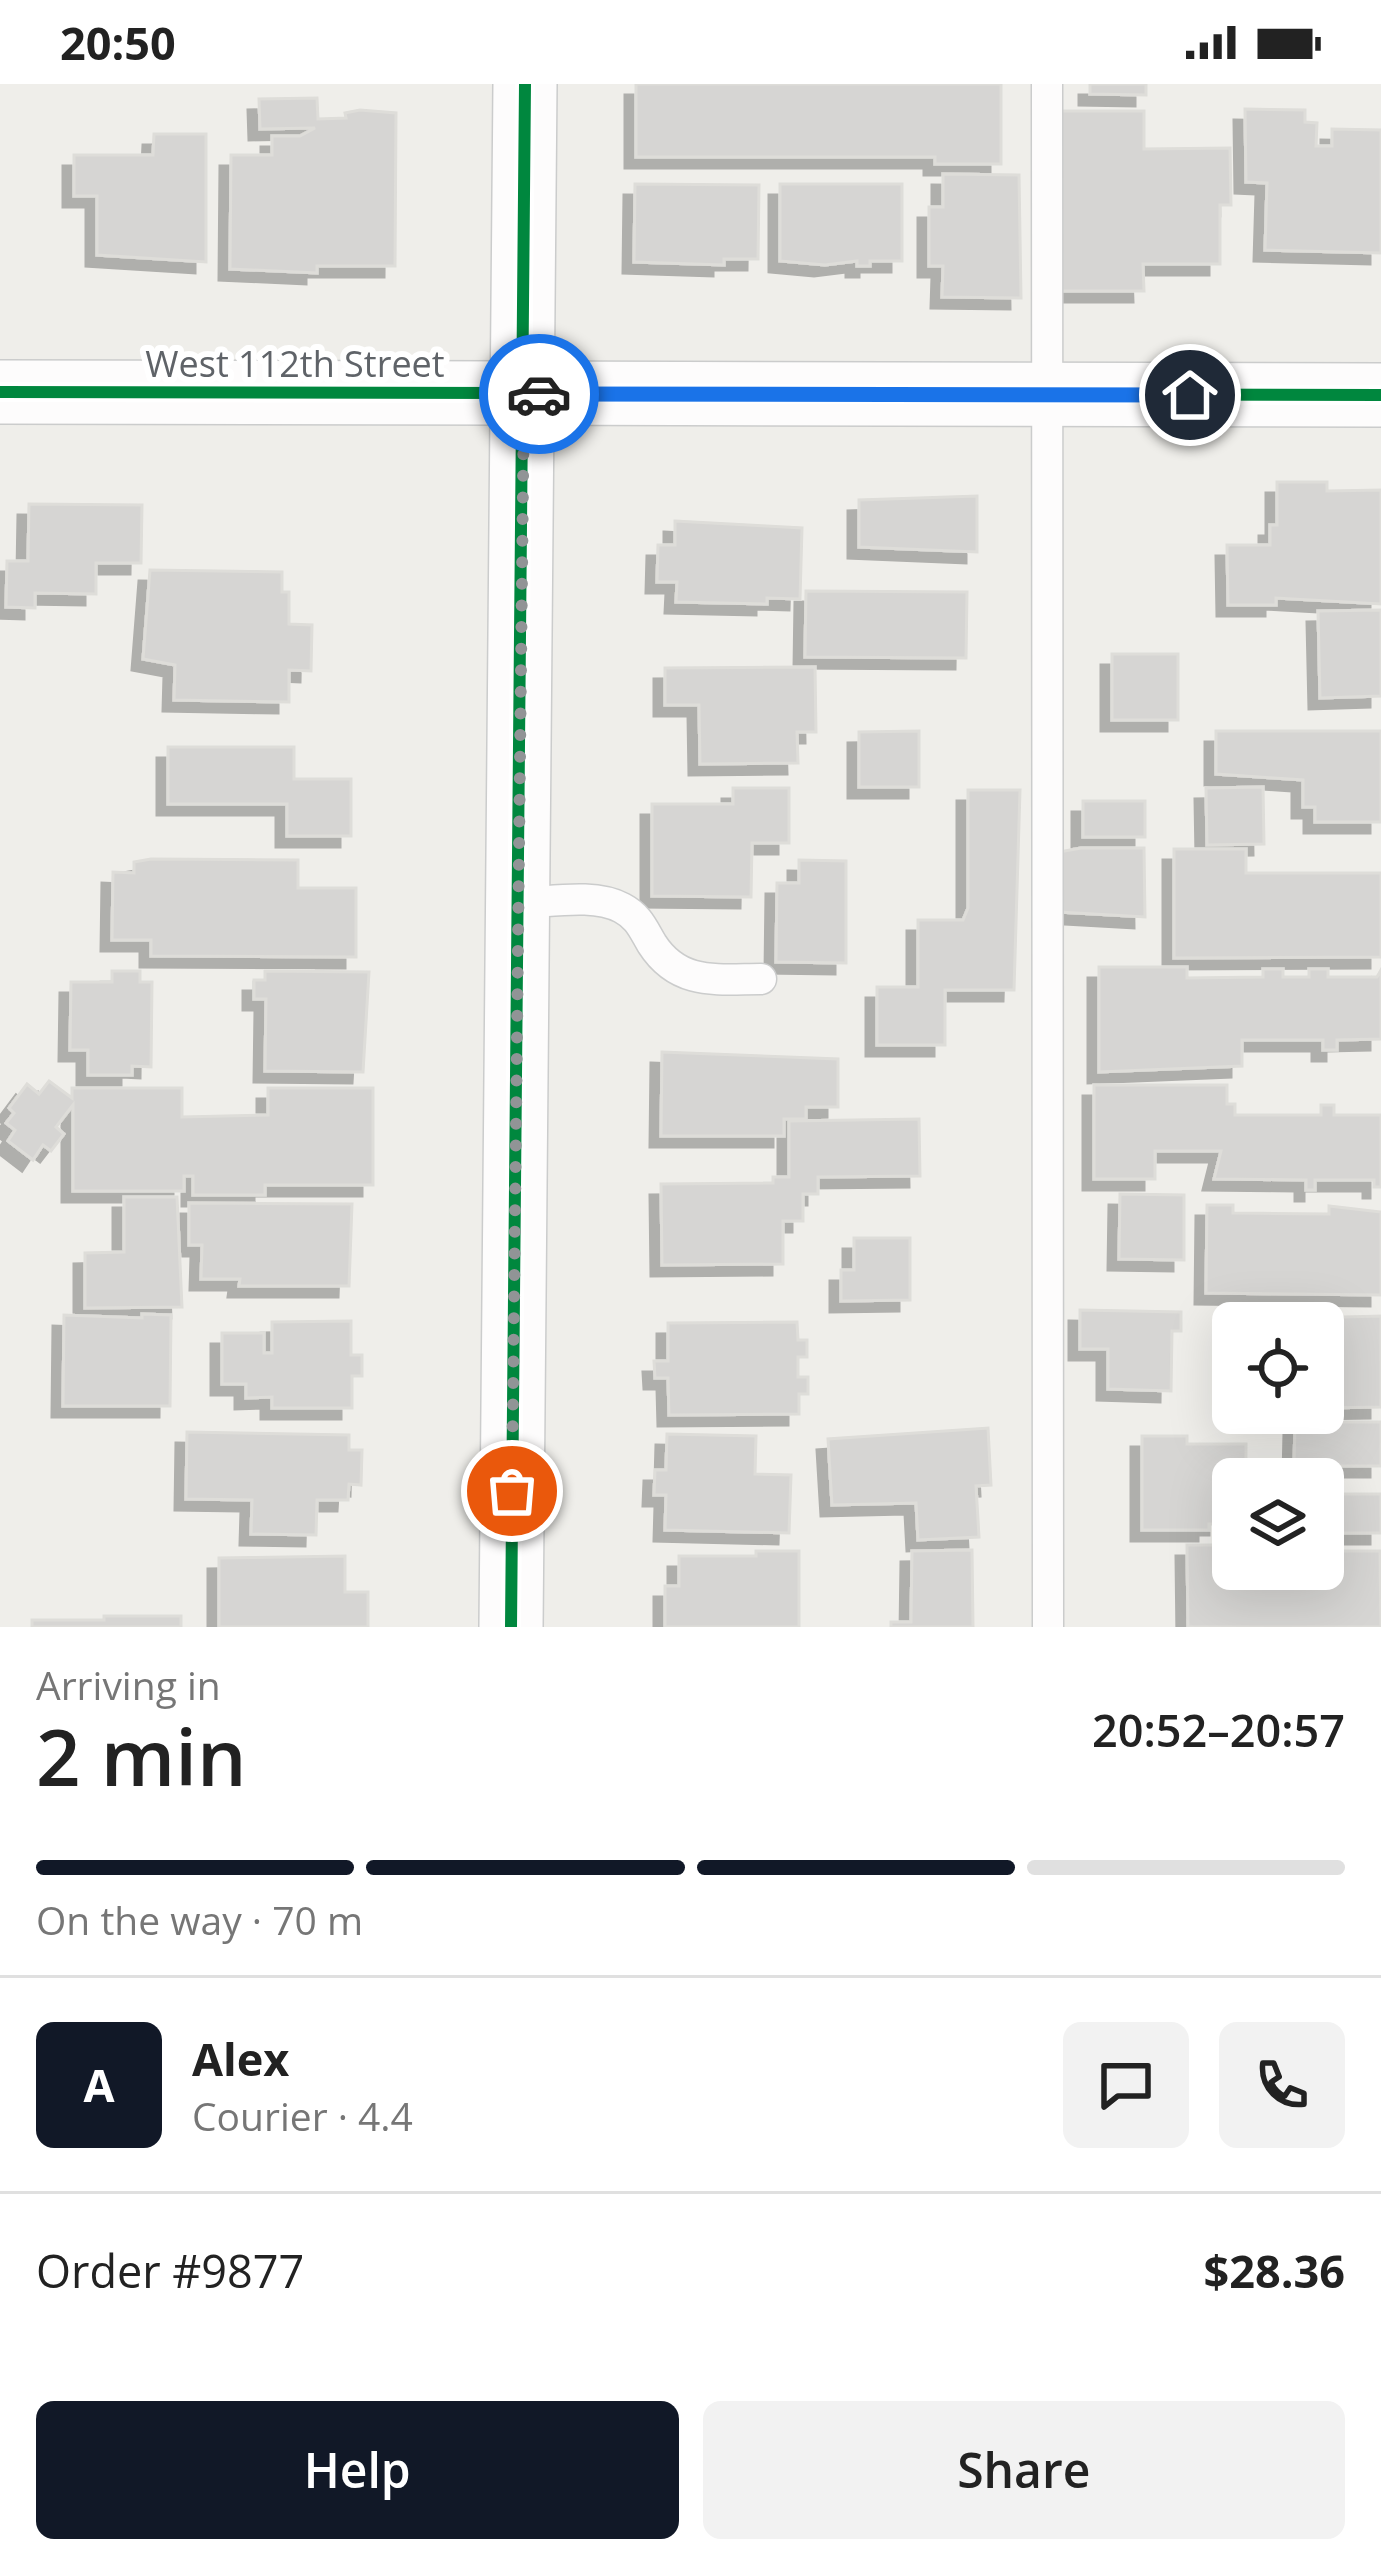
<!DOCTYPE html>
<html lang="en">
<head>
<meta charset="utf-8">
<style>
  :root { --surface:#fff; --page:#f2f2f2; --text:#222; --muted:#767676; --line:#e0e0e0; --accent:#111827 }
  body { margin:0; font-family:"Open Sans",sans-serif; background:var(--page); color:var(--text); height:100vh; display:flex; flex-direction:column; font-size:45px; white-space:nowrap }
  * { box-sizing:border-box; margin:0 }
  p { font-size:39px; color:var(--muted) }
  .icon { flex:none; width:66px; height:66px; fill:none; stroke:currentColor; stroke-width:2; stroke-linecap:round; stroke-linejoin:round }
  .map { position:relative; height:1543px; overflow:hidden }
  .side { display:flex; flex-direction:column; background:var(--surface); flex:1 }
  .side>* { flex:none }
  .fabs { position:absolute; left:1212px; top:1218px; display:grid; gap:24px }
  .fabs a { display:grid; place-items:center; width:132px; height:132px; border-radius:18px; background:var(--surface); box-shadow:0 12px 48px #0002; font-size:60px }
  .pin { position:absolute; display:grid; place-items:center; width:102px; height:102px; color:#fff; margin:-51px; border:6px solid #fff; border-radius:50%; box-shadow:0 3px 12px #0007 }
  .courier { position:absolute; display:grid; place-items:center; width:120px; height:120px; margin:-60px; border:9px solid #1a73e8; border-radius:50%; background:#fff; color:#222; box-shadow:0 3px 15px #0007 }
  .overview em { font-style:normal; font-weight:600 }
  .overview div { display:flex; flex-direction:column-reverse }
  .overview { display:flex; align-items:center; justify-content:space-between; height:204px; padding:0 36px }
  h1 { font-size:78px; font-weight:600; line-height:90px }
  .bar { display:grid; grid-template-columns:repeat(4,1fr); gap:18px 12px; align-content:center; height:144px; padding:0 36px }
  .bar i { height:15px; border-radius:9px; background:var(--line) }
  .bar .on { background:var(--accent) }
  .bar p { grid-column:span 4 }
  .line { display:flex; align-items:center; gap:30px; padding:0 36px; border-top:3px solid var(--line) }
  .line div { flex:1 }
  .round { display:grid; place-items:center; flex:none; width:126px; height:126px; border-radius:18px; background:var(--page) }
  .cta { display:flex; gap:24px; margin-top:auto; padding:24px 36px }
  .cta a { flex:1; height:138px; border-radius:18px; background:var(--accent); color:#fff; font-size:48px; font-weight:600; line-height:138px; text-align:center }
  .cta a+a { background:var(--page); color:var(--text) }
  .status { display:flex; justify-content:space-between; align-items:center; height:84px; padding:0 60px; background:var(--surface); direction:ltr }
  .status svg { height:33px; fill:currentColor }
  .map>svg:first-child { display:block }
  .building { fill:#d6d5d3; stroke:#deddd9; stroke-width:3; filter:url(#shadow) }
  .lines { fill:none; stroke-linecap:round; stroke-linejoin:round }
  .lane-casing { stroke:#cbcccc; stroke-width:33 }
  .street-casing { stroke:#cbcccc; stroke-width:66 }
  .lane { stroke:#fdfcfc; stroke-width:30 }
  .street { stroke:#fdfcfc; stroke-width:63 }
  .cycleway-casing { stroke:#fff; stroke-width:20 }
  .cycleway { stroke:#00873e; stroke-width:12 }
  .done { stroke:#919496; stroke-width:12; stroke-dasharray:0 21.6 }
  .route { stroke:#1a73e8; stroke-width:15 }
  .labels { text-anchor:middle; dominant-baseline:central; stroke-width:12; stroke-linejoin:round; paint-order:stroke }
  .street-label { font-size:36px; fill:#5f6368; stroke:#fff }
</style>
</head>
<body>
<div class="status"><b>20:50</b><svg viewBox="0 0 49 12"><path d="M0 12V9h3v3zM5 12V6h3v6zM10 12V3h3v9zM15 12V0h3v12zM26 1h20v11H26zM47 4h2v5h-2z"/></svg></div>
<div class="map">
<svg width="1381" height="1543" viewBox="0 0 1381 1543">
  <defs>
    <filter id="shadow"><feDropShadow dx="-11" dy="11" stdDeviation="0" flood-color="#0004"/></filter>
  </defs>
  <rect width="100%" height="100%" fill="#efeeea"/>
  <g class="building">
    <path d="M 636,0 L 1001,0 L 1001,80 L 935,80 L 935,73 L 636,73 Z"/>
    <path d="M 1090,0 L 1146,0 L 1146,11 L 1090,10 Z"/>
    <path d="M 317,14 L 318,35 L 346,34 L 345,29 L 360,26 L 396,29 L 395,182 L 317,182 L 317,189 L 230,185 L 231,71 L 272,71 L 272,52 L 300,52 L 315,44 L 260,45 L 259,15 Z"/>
    <path d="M 1245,25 L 1305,26 L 1305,38 L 1317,39 L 1316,62 L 1332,62 L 1332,45 L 1381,46 L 1381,169 L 1265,166 L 1267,99 L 1246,98 Z"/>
    <path d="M 1054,27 L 1144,27 L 1144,65 L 1230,64 L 1231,121 L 1220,121 L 1220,180 L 1143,180 L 1144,207 L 1055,207 Z"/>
    <path d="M 154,50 L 206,50 L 206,178 L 97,171 L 97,112 L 74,112 L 74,71 L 153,71 Z"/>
    <path d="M 943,90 L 1019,91 L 1021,214 L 942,213 L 943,182 L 929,182 L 929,123 L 943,123 Z"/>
    <path d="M 635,100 L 759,101 L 758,175 L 724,175 L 724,181 L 634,178 Z"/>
    <path d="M 780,100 L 902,100 L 902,177 L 870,177 L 870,182 L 857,182 L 857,177 L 825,181 L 780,177 Z"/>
    <path d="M 1277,398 L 1327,398 L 1327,407 L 1381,406 L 1381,520 L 1276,514 L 1276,521 L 1228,521 L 1227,461 L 1270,461 L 1270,441 L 1277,441 Z"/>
    <path d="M 977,412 L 977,468 L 859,463 L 859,416 Z"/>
    <path d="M 29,420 L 142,421 L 141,479 L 96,479 L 96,510 L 35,509 L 35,524 L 6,523 L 7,477 L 28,477 Z"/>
    <path d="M 675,437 L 802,444 L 800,515 L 767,514 L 767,520 L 676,518 L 677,498 L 657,498 L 658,461 L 675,461 Z"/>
    <path d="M 150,486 L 282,488 L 282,508 L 289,508 L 289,540 L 312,541 L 311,587 L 289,586 L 289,618 L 174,616 L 175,581 L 143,575 Z"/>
    <path d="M 806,507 L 967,508 L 966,574 L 805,573 Z"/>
    <path d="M 1381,526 L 1381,612 L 1320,614 L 1318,527 Z"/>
    <rect x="1112" y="570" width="66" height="66"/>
    <path d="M 815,583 L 816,648 L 797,648 L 798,679 L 700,680 L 699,621 L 665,621 L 665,584 Z"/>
    <path d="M 919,647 L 919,703 L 859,703 L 859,648 Z"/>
    <path d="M 1216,647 L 1381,647 L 1381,738 L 1315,738 L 1315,723 L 1303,723 L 1303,696 L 1216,690 Z"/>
    <path d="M 168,663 L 294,663 L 294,695 L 351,695 L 351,752 L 287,752 L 287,720 L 168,720 Z"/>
    <path d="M 1263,703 L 1264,760 L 1207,761 L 1206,704 Z"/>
    <path d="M 733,704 L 789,704 L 789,759 L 752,759 L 751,813 L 652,812 L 652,720 L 733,720 Z"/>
    <path d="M 968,706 L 1020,706 L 1014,906 L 945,906 L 945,961 L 877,961 L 877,903 L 918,903 L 918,836 L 963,836 L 968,824 Z"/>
    <rect x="1083" y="717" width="62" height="36"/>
    <path d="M 1081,764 L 1144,764 L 1145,833 L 1059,828 L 1059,768 Z"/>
    <path d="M 1174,765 L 1246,765 L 1246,789 L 1381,789 L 1381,873 L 1174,874 Z"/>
    <path d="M 151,775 L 298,776 L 298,804 L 356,804 L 356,873 L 151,872 L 151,856 L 112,856 L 113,788 L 134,789 L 134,778 Z"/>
    <path d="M 799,776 L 846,777 L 846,879 L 776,878 L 777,799 L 799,799 Z"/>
    <path d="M 1099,883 L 1187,883 L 1187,894 L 1263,893 L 1263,885 L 1283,885 L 1283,893 L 1309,893 L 1309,885 L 1328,885 L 1328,893 L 1377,893 L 1381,886 L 1381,955 L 1337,956 L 1337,966 L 1323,966 L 1323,956 L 1242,956 L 1242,982 L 1099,988 Z"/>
    <path d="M 112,887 L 140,887 L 140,898 L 152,898 L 151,983 L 132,982 L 132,991 L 88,991 L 88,966 L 70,966 L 71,898 L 112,898 Z"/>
    <path d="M 265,887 L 369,888 L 363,988 L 265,987 L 266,915 L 254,915 L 254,896 L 265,896 Z"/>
    <path d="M 662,968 L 838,975 L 838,1023 L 806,1023 L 806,1035 L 784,1035 L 784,1052 L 661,1052 Z"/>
    <path d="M 49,997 L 72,1014 L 72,1004 L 182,1004 L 182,1033 L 268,1031 L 268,1004 L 373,1004 L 373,1101 L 265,1101 L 265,1111 L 193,1111 L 193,1092 L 184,1092 L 184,1107 L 73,1107 L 73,1021 L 56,1043 L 64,1050 L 51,1067 L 43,1061 L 33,1076 L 8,1057 L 15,1046 L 6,1039 L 14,1029 L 9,1024 L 27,1000 L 39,1010 Z"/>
    <path d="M 1094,1001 L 1227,1001 L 1227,1020 L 1235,1020 L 1235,1031 L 1321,1031 L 1321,1021 L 1334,1021 L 1334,1031 L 1381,1031 L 1381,1103 L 1374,1103 L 1374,1096 L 1315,1096 L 1315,1106 L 1306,1106 L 1306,1096 L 1214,1095 L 1221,1067 L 1155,1067 L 1155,1095 L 1094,1095 Z"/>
    <path d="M 919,1035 L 920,1092 L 818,1093 L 818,1110 L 803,1110 L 803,1137 L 783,1137 L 783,1180 L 662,1181 L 661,1100 L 773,1099 L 773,1093 L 789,1093 L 789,1037 Z"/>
    <path d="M 1120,1110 L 1184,1111 L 1184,1176 L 1119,1175 Z"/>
    <path d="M 124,1113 L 177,1113 L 182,1223 L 85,1224 L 85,1169 L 124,1168 Z"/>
    <path d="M 189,1119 L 352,1120 L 349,1202 L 239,1202 L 240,1195 L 201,1195 L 202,1161 L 189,1161 Z"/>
    <path d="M 1207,1121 L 1233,1121 L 1233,1129 L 1329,1130 L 1329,1122 L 1381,1128 L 1381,1211 L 1206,1209 Z"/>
    <path d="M 854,1154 L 910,1154 L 910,1216 L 841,1217 L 841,1186 L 854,1186 Z"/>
    <path d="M 1080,1226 L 1181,1228 L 1181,1247 L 1172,1247 L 1171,1307 L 1108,1305 L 1108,1265 L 1080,1265 Z"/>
    <path d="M 142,1230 L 171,1231 L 170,1322 L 63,1322 L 64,1231 L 142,1234 Z"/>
    <path d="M 1381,1232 L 1381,1323 L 1323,1324 L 1323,1239 L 1307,1239 L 1307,1234 Z"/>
    <path d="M 351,1237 L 351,1271 L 362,1271 L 362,1292 L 352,1292 L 352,1324 L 272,1324 L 272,1313 L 246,1314 L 246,1300 L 222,1300 L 222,1249 L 264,1249 L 264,1269 L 272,1269 L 272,1238 Z"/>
    <path d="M 797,1238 L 798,1256 L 807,1256 L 807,1273 L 798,1273 L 798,1293 L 808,1293 L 808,1310 L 799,1310 L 799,1330 L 669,1331 L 668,1294 L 655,1294 L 654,1277 L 668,1277 L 668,1239 Z"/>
    <path d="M 1295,1338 L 1381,1338 L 1381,1382 L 1294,1382 Z"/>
    <path d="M 988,1344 L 991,1401 L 976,1402 L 979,1453 L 918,1456 L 916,1419 L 832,1421 L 828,1355 Z"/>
    <path d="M 187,1348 L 349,1351 L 349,1366 L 362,1366 L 361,1401 L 349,1400 L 348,1416 L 317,1416 L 316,1451 L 251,1450 L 252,1416 L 186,1415 Z"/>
    <path d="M 667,1350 L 756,1352 L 755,1390 L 791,1391 L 789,1449 L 665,1446 L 666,1411 L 654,1411 L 655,1386 L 666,1386 Z"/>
    <path d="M 1142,1352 L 1187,1352 L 1187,1360 L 1246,1360 L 1246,1395 L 1233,1395 L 1233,1424 L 1220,1424 L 1220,1440 L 1209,1440 L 1209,1446 L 1142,1446 Z"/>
    <rect x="1323" y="1410" width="58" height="39"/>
    <path d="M 1187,1461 L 1221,1461 L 1221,1468 L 1233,1468 L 1233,1485 L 1323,1485 L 1323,1467 L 1380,1467 L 1381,1543 L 1188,1543 Z"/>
    <path d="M 972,1466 L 973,1543 L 891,1543 L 891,1538 L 911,1538 L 912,1467 Z"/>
    <path d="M 756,1467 L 799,1467 L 799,1543 L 665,1543 L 665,1502 L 679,1502 L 679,1472 L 756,1472 Z"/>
    <path d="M 345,1472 L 345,1508 L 368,1508 L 368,1543 L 219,1543 L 219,1474 Z"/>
    <path d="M 104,1532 L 181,1532 L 181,1543 L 32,1543 L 32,1536 L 104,1536 Z"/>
  </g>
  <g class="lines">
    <g class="lane-casing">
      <g id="lane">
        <path d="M 1047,0 L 1048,1543"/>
        <path d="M 519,819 C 551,818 594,809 622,824 C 639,833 643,845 652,860 C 679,902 717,895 761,895"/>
      </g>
    </g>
    <g class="street-casing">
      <g id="street">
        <path d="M 0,308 L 1381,311"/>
        <path d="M 511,1543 L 525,0"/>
      </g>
    </g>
    <use href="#lane" class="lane"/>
    <use href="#street" class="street"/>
    <g class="cycleway-casing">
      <g id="cycleway">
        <path d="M 0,308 L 1381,311"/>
        <path d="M 511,1543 L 525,0"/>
      </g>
    </g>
    <use href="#cycleway" class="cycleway"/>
  </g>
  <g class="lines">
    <path class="done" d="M 512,1407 L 524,310 L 539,310"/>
    <path class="route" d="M 539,310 L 1190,311"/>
  </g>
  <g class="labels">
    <g class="street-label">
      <text x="295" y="279">West 112th Street</text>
    </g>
  </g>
</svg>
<div class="fabs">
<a><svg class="icon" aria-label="locate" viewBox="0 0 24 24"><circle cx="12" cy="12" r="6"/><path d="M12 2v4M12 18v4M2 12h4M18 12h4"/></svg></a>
<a><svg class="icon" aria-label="layers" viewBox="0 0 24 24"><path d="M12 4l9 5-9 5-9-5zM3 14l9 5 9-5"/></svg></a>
</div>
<div class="pin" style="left:512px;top:1407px;background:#ea580c"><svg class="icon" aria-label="bag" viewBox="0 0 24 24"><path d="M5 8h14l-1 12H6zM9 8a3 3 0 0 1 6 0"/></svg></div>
<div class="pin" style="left:1190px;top:311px;background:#1f2937"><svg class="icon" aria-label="home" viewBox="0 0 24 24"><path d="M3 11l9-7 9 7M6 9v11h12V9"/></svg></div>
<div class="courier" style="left:539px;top:310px"><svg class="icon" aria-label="car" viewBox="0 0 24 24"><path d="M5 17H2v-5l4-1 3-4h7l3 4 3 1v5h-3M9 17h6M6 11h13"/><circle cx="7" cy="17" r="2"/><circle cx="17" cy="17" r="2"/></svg></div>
</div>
<section class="side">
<div class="overview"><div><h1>2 min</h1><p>Arriving in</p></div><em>20:52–20:57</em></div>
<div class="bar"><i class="on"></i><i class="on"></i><i class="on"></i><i></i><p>On the way · 70 m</p></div>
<div class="line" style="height:216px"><b class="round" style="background:var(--accent);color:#fff">A</b><div><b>Alex</b><p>Courier · 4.4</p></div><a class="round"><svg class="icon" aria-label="chat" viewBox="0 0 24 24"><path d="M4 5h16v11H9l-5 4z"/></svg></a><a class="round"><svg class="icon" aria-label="phone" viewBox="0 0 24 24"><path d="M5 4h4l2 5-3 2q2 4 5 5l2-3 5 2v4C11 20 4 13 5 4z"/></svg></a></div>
<div class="line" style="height:156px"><div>Order #9877</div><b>$28.36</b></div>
<div class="cta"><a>Help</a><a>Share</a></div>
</section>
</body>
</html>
